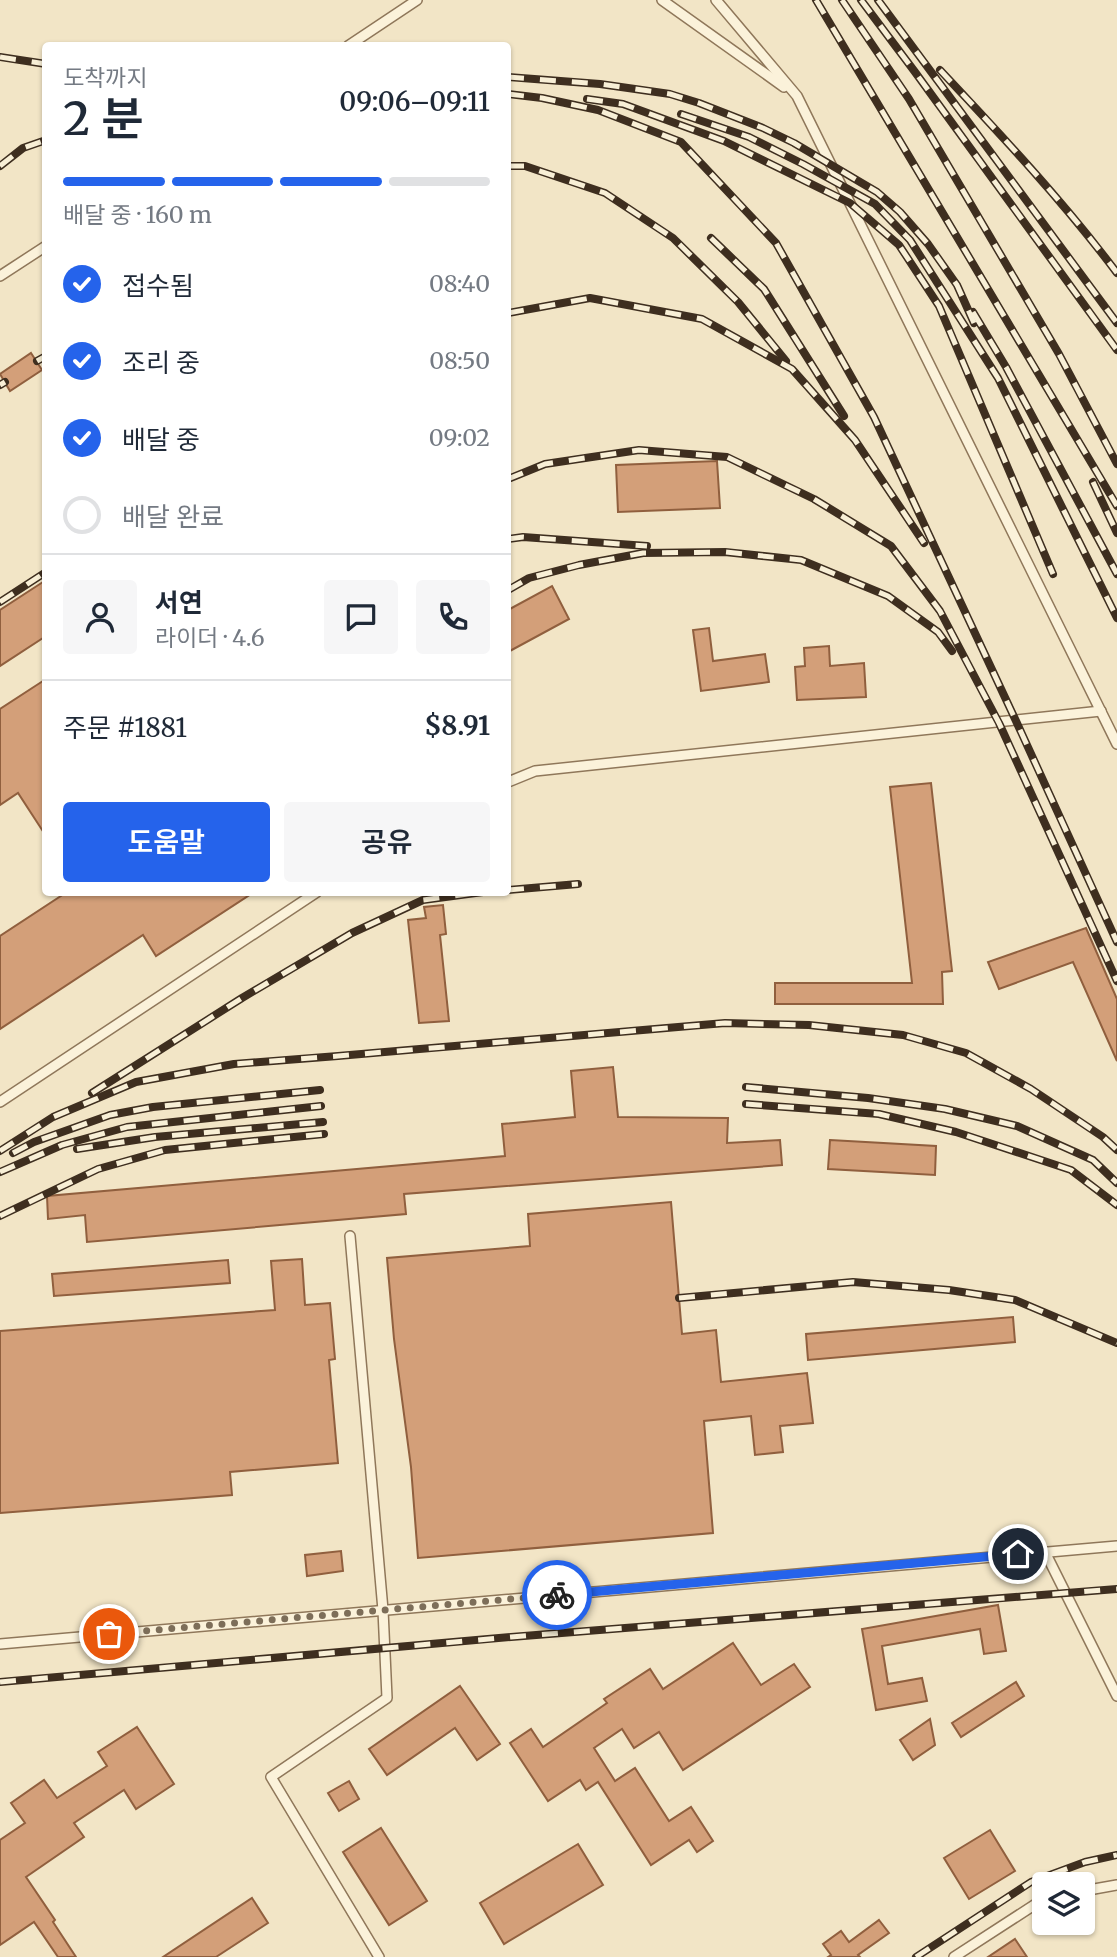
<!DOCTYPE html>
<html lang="ko">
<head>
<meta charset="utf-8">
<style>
  :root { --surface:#fff; --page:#f6f6f7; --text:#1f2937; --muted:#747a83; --line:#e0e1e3; --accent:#2563eb }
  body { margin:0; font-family:Merriweather,"Noto Sans KR",serif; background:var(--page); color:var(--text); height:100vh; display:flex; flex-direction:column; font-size:26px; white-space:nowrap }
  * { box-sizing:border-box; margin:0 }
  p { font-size:23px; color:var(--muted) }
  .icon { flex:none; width:38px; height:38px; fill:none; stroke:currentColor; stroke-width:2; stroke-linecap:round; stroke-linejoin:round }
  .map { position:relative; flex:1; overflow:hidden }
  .panel { position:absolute; left:42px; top:42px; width:469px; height:854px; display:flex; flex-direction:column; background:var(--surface); border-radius:7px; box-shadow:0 2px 5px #0004 }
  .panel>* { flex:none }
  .tools { position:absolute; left:1032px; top:1872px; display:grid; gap:14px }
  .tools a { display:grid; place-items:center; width:63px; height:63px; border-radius:7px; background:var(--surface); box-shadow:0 2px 5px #0004; font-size:35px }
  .pin { position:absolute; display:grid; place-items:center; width:60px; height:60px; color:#fff; margin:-30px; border:4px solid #fff; border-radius:50%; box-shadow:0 2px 7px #0007 }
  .courier { position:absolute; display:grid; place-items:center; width:70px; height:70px; margin:-35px; border:5px solid #2563eb; border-radius:50%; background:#fff; color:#222; box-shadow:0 2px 9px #0007 }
  .headline em { font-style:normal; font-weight:600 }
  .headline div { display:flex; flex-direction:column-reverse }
  .headline { display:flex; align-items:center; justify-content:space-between; height:119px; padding:0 21px }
  h1 { font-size:46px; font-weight:600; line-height:52px }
  .bar { display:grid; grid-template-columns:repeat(4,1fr); gap:10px 7px; align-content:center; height:84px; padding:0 21px }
  .bar i { height:9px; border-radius:5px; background:var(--line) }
  .bar .active { background:var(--accent) }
  .bar p { grid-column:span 4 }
  .line { display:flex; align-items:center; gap:18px; padding:0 21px; border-top:2px solid var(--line) }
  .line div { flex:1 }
  .round { display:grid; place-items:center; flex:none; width:74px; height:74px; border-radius:7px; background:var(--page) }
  ol { padding:0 21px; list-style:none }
  li { display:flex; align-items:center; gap:21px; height:77px }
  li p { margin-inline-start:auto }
  li .icon { padding:7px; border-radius:50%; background:var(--accent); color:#fff; stroke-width:4 }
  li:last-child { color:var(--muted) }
  li i { width:38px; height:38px; border:4px solid var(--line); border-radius:50% }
  .action { display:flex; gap:14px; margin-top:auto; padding:14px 21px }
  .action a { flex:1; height:80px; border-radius:7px; background:var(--accent); color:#fff; font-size:28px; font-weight:600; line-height:80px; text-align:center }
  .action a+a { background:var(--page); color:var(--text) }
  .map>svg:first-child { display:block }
  .building { fill:#d39f79; stroke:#905f3e; stroke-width:2 }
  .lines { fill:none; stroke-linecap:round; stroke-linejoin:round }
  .service-casing { stroke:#8f775a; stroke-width:12 }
  .service { stroke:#fbf2da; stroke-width:9 }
  .rail-casing { stroke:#3e2e1f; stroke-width:8 }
  .rail { stroke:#f8efd6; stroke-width:5; stroke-dasharray:16; stroke-linecap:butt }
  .done { stroke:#7d6e59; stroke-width:7; stroke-dasharray:0 12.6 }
  .route { stroke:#2563eb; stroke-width:9 }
</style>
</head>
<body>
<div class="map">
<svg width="1117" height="1957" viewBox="0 0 1117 1957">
  <rect width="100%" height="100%" fill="#f2e5c6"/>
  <g class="building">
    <path d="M 31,353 L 42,370 L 10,391 L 0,374 Z"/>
    <path d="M 717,461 L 720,508 L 618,512 L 616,465 Z"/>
    <path d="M 46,580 L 46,636 L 0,666 L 0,610 Z"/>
    <path d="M 552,586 L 569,619 L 508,652 L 508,610 Z"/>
    <path d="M 709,628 L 713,661 L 765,654 L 769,682 L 701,691 L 693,630 Z"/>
    <path d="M 829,646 L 830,666 L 864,663 L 866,697 L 797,700 L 795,667 L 805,666 L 804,648 Z"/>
    <path d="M 46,679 L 46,836 L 18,793 L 0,805 L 0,709 Z"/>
    <path d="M 931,783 L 952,971 L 942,972 L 943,1004 L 775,1004 L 775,983 L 912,983 L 890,787 Z"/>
    <path d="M 67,892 L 254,892 L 156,956 L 143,935 L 0,1029 L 0,936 Z"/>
    <path d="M 443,905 L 446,934 L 440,935 L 449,1021 L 419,1023 L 408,920 L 426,918 L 424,907 Z"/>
    <path d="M 1086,928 L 1117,999 L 1117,1061 L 1073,962 L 999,989 L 988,962 Z"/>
    <path d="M 613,1067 L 618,1117 L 728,1118 L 727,1143 L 780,1140 L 782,1165 L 404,1194 L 406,1214 L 87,1242 L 85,1215 L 48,1219 L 47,1196 L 505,1156 L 502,1124 L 575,1117 L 571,1071 Z"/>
    <path d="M 830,1140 L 936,1146 L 935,1175 L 828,1169 Z"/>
    <path d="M 671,1202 L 682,1334 L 716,1330 L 721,1382 L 807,1373 L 813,1423 L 780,1426 L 783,1452 L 755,1455 L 751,1416 L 704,1421 L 713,1533 L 418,1558 L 411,1467 L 394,1339 L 387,1258 L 530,1246 L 528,1214 Z"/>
    <path d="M 302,1259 L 305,1305 L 330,1303 L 335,1359 L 329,1360 L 338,1463 L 230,1472 L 232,1495 L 0,1513 L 0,1331 L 275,1310 L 271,1261 Z"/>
    <path d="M 228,1260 L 230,1283 L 54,1296 L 52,1274 Z"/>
    <path d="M 1013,1317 L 1015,1342 L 808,1360 L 806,1334 Z"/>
    <path d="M 341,1551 L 343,1571 L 307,1576 L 305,1555 Z"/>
    <path d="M 998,1605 L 1006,1651 L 984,1654 L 980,1629 L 882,1646 L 888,1684 L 922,1678 L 927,1701 L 876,1710 L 862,1629 Z"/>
    <path d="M 733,1643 L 761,1685 L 794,1664 L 810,1687 L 683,1770 L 659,1732 L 634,1748 L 622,1729 L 594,1748 L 615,1781 L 635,1768 L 669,1821 L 691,1807 L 713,1841 L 697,1852 L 689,1840 L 651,1865 L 598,1782 L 586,1790 L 580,1780 L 548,1801 L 510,1743 L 531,1729 L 543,1747 L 607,1703 L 604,1699 L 650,1669 L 663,1689 Z"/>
    <path d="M 1016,1682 L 1024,1696 L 961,1737 L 952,1723 Z"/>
    <path d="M 460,1686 L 500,1744 L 477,1760 L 455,1728 L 387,1775 L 369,1749 Z"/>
    <path d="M 930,1719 L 935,1745 L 913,1760 L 900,1740 Z"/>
    <path d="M 137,1727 L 174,1784 L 136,1809 L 124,1790 L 74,1823 L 84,1837 L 26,1877 L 55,1920 L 53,1922 L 76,1957 L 58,1957 L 34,1922 L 0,1945 L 0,1840 L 25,1823 L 11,1803 L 44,1780 L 57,1798 L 107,1766 L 98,1752 Z"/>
    <path d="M 349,1781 L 359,1799 L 339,1811 L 328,1793 Z"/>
    <path d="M 381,1828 L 427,1901 L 389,1925 L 343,1852 Z"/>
    <path d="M 990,1830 L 1015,1871 L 969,1899 L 944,1858 Z"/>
    <path d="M 578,1844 L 603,1885 L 504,1944 L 480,1903 Z"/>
    <path d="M 252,1898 L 268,1923 L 216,1957 L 163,1957 Z"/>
    <path d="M 879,1920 L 889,1933 L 858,1955 L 860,1957 L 828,1957 L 831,1955 L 823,1944 L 841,1931 L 849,1942 Z"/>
    <path d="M 1015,1939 L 1027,1957 L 988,1957 Z"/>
  </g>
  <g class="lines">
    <g class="service-casing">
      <g id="service">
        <path d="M 662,0 L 784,87"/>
        <path d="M 716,0 L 797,96 L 1117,744"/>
        <path d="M 348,46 L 417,0"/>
        <path d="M 0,276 L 46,246"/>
        <path d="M 508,782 L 535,771 L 1101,711"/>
        <path d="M 0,1102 L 317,892"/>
        <path d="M 350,1236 L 383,1610 L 387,1698 L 271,1777 L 379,1957"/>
        <path d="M 1045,1552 L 1117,1696"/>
        <path d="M 0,1644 L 1117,1546"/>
        <path d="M 1083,1891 L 1117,1885"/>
        <path d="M 954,1957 L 1045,1898"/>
      </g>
    </g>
    <use href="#service" class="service"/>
    <g class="rail-casing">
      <g id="rail">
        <path d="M 816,0 L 1117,506"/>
        <path d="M 842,0 L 909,99 L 1059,354 L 1117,464"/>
        <path d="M 861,0 L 915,72 L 1117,350"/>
        <path d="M 878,0 L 1117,323"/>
        <path d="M 0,57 L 46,64"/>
        <path d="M 940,70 C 1002,136 1063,201 1117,273"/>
        <path d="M 508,77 L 600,84 L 670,94 L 699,103 L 763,128 L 794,143 L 877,192 L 900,212 L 928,244 L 957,285 L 974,323"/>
        <path d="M 508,94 L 542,98 L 598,110 L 681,142 L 776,243 L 874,417 L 1016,721 L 1117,942"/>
        <path d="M 587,99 L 623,104 L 724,141 L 850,203 L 899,245 L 939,306 L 1053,574"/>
        <path d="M 681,114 L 749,137 L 803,164 L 875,204 L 910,240 L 998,378 L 1117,618"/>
        <path d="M 0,166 L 23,148 L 46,140"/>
        <path d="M 508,166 L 525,166 L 605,193 L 673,238 L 738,302 L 786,361"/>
        <path d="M 711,238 L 764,289 L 844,416"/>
        <path d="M 973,312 L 1006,367 L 1117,574"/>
        <path d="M 508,313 L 590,298 L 702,319 L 792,369 L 855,440 L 924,543"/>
        <path d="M 37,361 L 46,356"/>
        <path d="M 0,385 L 5,382"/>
        <path d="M 508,479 L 545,464 L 639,450 L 727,457 L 814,499 L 891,546 L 940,611 L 999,723 L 1117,981"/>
        <path d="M 1093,482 L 1117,533"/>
        <path d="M 508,539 L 523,537 L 647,546"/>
        <path d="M 508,590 L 529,578 L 579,565 L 643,553 L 725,552 L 801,560 L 888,596 L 938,632 L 952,651"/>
        <path d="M 0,602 L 46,572"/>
        <path d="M 508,890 L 578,884"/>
        <path d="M 746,1087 L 868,1098 L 945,1109 L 1017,1126 L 1093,1160 L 1117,1183"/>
        <path d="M 92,1093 L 242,998 L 352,933 L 423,900 L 483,892"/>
        <path d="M 746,1104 L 879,1114 L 956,1132 L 1071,1170 L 1117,1205"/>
        <path d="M 77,1149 L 155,1137 L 323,1122"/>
        <path d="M 0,1151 L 53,1117 L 136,1082 L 234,1064 L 338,1056 L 725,1023 L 809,1025 L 903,1035 L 966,1053 L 1031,1089 L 1103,1137 L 1117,1150"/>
        <path d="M 13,1153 L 34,1142 L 110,1115 L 153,1107 L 320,1090"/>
        <path d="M 0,1172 L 62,1145 L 127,1127 L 321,1106"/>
        <path d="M 0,1216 L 98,1169 L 165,1150 L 324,1134"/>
        <path d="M 679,1298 L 853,1282 L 949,1290 L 1015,1300 L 1117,1343"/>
        <path d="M 0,1682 L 511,1637 L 1117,1589"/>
        <path d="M 916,1957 L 1031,1882 L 1085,1862 L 1117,1855"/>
      </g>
    </g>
    <use href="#rail" class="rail"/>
  </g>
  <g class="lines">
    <path class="done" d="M 109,1634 L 557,1595"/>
    <path class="route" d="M 557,1595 L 1018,1554"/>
  </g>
</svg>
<div class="tools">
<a><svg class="icon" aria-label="layers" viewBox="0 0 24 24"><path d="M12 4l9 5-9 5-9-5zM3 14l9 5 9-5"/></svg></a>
</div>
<div class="pin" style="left:109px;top:1634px;background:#ea580c"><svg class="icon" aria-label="bag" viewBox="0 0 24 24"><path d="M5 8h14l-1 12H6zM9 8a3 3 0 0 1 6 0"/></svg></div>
<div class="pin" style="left:1018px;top:1554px;background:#1f2937"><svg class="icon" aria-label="home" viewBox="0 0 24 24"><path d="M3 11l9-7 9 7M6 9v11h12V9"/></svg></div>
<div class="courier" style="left:557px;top:1595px"><svg class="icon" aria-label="bike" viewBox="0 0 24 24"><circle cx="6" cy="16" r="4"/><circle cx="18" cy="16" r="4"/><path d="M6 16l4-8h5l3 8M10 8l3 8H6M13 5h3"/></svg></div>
<section class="panel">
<div class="headline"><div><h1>2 분</h1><p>도착까지</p></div><em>09:06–09:11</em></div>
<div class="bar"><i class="active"></i><i class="active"></i><i class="active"></i><i></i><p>배달 중 · 160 m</p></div>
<ol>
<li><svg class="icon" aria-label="check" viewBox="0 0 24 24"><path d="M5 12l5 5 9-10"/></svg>접수됨<p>08:40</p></li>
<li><svg class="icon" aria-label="check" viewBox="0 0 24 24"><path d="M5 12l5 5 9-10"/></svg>조리 중<p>08:50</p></li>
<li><svg class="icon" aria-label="check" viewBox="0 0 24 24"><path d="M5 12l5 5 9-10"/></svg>배달 중<p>09:02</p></li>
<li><i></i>배달 완료</li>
</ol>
<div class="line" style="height:126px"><a class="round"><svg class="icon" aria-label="person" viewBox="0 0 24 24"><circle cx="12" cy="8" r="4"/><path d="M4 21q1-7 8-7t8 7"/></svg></a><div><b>서연</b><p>라이더 · 4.6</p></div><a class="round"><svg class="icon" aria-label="chat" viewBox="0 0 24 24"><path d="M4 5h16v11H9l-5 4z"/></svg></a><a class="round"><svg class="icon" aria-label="phone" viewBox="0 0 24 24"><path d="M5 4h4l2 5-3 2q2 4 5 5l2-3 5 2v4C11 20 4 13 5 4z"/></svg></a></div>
<div class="line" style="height:91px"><div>주문 #1881</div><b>$8.91</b></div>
<div class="action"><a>도움말</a><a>공유</a></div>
</section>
</div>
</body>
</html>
